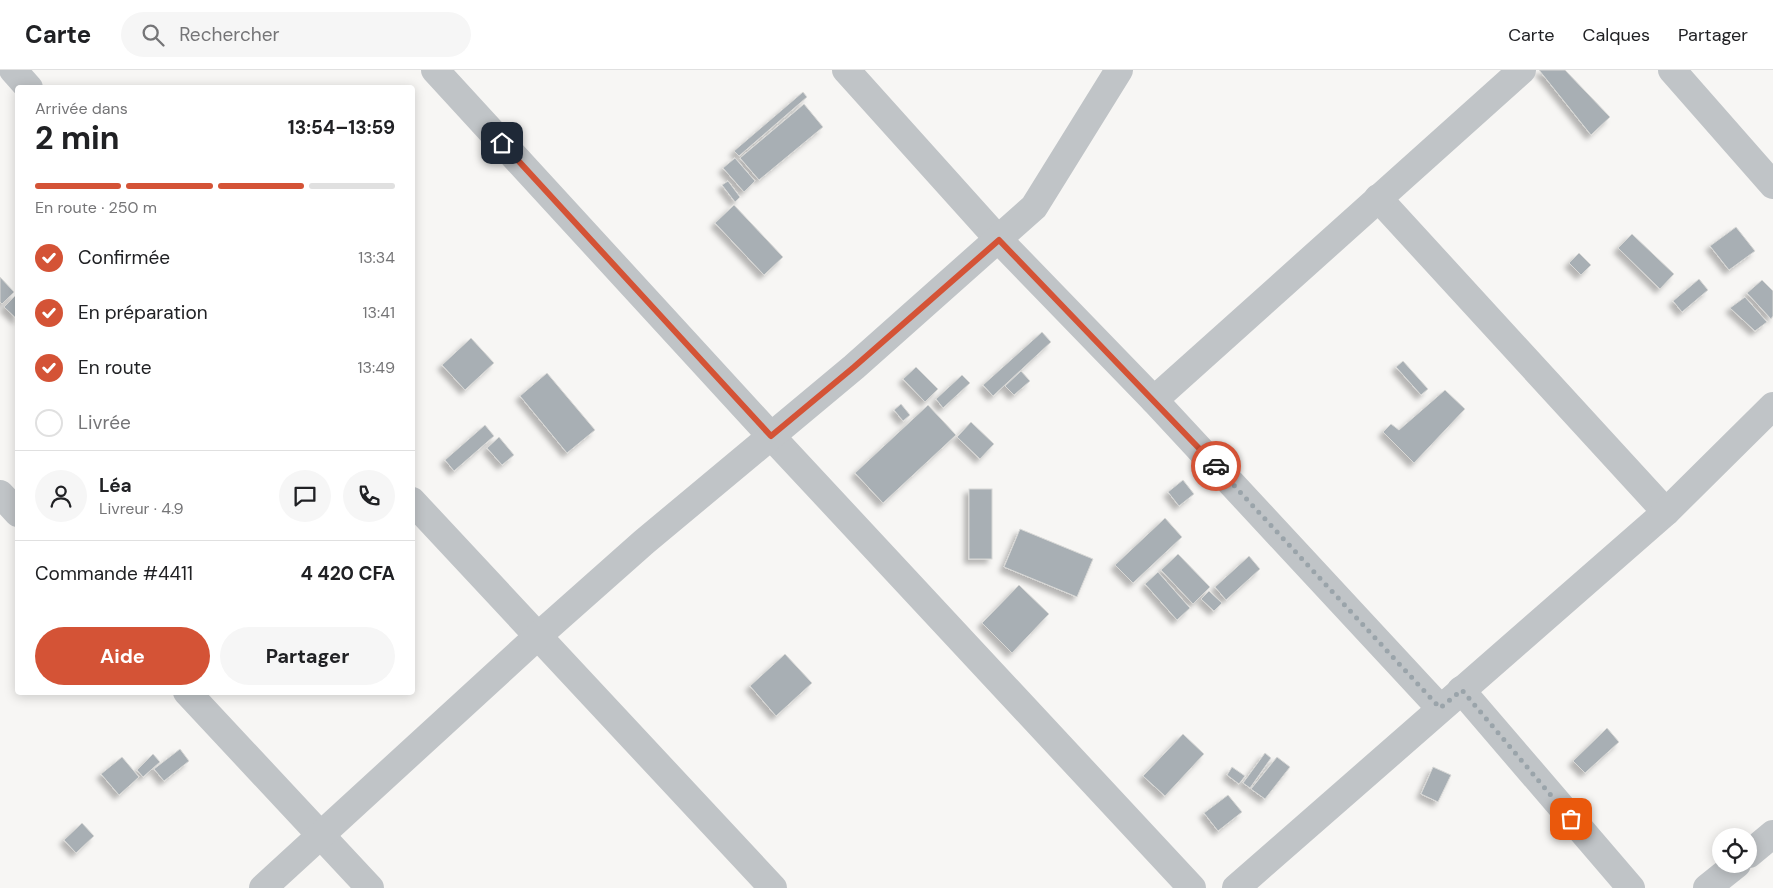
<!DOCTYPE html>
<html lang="fr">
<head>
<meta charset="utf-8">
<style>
  :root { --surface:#fff; --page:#f6f6f6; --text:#202124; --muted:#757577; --line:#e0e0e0; --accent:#d45336 }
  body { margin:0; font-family:"DM Sans",sans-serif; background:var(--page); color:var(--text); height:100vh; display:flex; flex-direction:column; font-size:19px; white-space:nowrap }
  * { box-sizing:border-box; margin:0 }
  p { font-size:16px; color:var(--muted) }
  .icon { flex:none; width:28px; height:28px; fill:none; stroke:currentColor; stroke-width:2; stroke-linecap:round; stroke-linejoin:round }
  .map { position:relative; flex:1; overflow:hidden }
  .details { position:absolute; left:15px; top:15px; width:400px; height:610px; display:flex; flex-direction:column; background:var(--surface); border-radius:5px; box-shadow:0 2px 12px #0003 }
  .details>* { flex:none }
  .buttons { position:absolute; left:1712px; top:758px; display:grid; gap:10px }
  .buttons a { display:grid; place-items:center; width:45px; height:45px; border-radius:50%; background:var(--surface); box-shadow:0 2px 12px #0003; font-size:25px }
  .pin { position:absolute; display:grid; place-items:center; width:42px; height:42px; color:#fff; margin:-21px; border-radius:10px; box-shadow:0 2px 8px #0006 }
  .courier { position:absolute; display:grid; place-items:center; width:50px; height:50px; margin:-25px; border:4px solid #d45336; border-radius:50%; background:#fff; color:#222; box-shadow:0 1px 6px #0007 }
  .overview em { font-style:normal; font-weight:700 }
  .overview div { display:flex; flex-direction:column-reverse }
  .overview { display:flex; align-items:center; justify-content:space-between; height:85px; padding:0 20px }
  h1 { font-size:32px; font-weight:700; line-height:38px }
  .bar { display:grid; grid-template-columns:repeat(4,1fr); gap:8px 5px; align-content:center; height:60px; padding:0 20px }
  .bar i { height:6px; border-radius:4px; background:var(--line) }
  .bar .selected { background:var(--accent) }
  .bar p { grid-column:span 4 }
  .line { display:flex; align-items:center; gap:12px; padding:0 20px; border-top:1px solid var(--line) }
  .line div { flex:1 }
  .round { display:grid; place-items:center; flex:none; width:52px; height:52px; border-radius:26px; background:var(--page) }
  ol { padding:0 20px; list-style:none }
  li { display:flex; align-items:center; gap:15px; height:55px }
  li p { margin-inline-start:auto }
  li .icon { padding:5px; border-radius:50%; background:var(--accent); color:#fff; stroke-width:4 }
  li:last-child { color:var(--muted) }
  li i { width:28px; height:28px; border:2px solid var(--line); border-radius:50% }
  .button { display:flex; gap:10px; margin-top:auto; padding:10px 20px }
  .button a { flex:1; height:58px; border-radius:30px; background:var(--accent); color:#fff; font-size:20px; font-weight:700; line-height:58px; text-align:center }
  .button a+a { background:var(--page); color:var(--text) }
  header { display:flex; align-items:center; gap:30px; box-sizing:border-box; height:70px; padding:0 25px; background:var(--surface); border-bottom:1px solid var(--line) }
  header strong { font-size:24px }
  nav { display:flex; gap:28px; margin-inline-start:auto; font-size:18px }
  .search { width:350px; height:45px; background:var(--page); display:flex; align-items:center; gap:12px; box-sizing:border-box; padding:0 18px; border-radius:28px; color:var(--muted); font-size:19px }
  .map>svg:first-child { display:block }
  .building { fill:#a8afb4; stroke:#d8d8d6; filter:url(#shadow) }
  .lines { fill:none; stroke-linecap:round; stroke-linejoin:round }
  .minor { stroke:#c0c4c7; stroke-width:28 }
  .done { stroke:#9aa4aa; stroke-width:5; stroke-dasharray:0 9 }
  .route { stroke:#d45336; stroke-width:6 }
</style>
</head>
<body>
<header>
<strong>Carte</strong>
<div class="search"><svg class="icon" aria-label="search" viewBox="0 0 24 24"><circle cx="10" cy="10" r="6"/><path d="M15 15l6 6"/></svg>Rechercher</div>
<nav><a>Carte</a><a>Calques</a><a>Partager</a></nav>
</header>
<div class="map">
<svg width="1773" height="818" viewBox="0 0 1773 818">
  <defs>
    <filter id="shadow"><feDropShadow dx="-4.5" dy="4.5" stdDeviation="2.5" flood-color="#0004"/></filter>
  </defs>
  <rect width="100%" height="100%" fill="#f7f6f4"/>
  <g class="building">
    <path d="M 1539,0 L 1565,0 L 1610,47 L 1591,65 Z"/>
    <path d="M 803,22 L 807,27 L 739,86 L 734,81 Z"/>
    <path d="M 804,34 L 823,57 L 759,110 L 740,88 Z"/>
    <path d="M 735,88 L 755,111 L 744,122 L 723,98 Z"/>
    <path d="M 728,111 L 740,127 L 735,132 L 722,115 Z"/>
    <path d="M 734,135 L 783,187 L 764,205 L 715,153 Z"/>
    <path d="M 1736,157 L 1755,181 L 1729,200 L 1710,176 Z"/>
    <path d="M 1632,164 L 1674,204 L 1660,219 L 1618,178 Z"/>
    <path d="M 1579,183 L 1591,195 L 1581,205 L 1569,193 Z"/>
    <path d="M 0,207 L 14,222 L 2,234 L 0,232 Z"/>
    <path d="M 1699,209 L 1708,220 L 1682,242 L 1673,231 Z"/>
    <path d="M 1762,210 L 1773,221 L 1773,246 L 1771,249 L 1747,223 Z"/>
    <path d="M 16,225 L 18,226 L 18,250 L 4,237 Z"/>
    <path d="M 1745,227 L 1767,252 L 1755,261 L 1730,238 Z"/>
    <path d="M 1042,262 L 1051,272 L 993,326 L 983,315 Z"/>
    <path d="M 471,268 L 494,293 L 465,320 L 442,295 Z"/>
    <path d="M 1403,291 L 1428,319 L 1421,325 L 1396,297 Z"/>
    <path d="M 916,297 L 938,319 L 925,332 L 903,309 Z"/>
    <path d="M 1021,301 L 1030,311 L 1014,325 L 1005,316 Z"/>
    <path d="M 547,303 L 595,360 L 567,383 L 520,326 Z"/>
    <path d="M 962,305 L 970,313 L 943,338 L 936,329 Z"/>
    <path d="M 1445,320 L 1465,339 L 1414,393 L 1383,362 L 1391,354 L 1399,360 Z"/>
    <path d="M 901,334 L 910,345 L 903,351 L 894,340 Z"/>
    <path d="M 928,335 L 956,365 L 883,433 L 855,403 Z"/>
    <path d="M 971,352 L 994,374 L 980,389 L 957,367 Z"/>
    <path d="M 485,355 L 494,366 L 454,401 L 445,390 Z"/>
    <path d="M 499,367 L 514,385 L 502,395 L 487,378 Z"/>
    <path d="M 1183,410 L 1194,424 L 1179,436 L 1168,422 Z"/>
    <rect x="969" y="419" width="23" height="70"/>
    <path d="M 1165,448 L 1182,467 L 1133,513 L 1115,495 Z"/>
    <path d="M 1020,459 L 1093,489 L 1077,527 L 1004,497 Z"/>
    <path d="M 1178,484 L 1210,517 L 1193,534 L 1161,500 Z"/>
    <path d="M 1249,486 L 1260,499 L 1226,530 L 1215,517 Z"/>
    <path d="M 1158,502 L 1190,538 L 1177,550 L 1145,514 Z"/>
    <path d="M 1019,515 L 1049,544 L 1012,583 L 982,553 Z"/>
    <path d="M 1209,521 L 1222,533 L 1214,541 L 1201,529 Z"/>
    <path d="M 785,584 L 812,613 L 776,646 L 750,616 Z"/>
    <path d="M 1607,658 L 1619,672 L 1585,703 L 1573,691 Z"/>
    <path d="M 1183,664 L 1204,684 L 1165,726 L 1143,706 Z"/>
    <path d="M 180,679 L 189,691 L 164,711 L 154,699 Z"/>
    <path d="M 1265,683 L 1271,688 L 1250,718 L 1243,713 Z"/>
    <path d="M 153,684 L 160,692 L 143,707 L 137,700 Z"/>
    <path d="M 122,687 L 139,707 L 119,725 L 101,704 Z"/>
    <path d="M 1277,687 L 1290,697 L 1265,729 L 1251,719 Z"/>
    <path d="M 1232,697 L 1245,706 L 1239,714 L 1227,705 Z"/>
    <path d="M 1433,697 L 1451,705 L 1438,732 L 1421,724 Z"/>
    <path d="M 1228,725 L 1242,742 L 1218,761 L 1204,743 Z"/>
    <path d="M 82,753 L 94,766 L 76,783 L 64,770 Z"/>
  </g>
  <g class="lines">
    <g class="minor">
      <path d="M 13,0 L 29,18"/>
      <path d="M 435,0 L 771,366 L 1192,818"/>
      <path d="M 846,0 L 999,170 L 1154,330 L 1440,638"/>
      <path d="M 1672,0 L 1773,115"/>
      <path d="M 1378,128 L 1666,442"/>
      <path d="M 1154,330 L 1522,0"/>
      <path d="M 0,424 L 18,443"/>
      <path d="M 412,431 L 773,818"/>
      <path d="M 1461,620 L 1631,818"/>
      <path d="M 187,622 L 370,818"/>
      <path d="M 1749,784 L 1773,764"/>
      <path d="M 263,818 L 538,566 L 644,472 L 854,297 L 1034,137 L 1119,0"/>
      <path d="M 1236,818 L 1666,442 L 1773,336"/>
      <path d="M 1707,818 L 1737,794"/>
    </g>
  </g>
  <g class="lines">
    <path class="done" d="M 1216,396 L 1440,638 L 1462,620 L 1571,749"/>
    <path class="route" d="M 502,73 L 771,366 L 854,297 L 999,170 L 1216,396"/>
  </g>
</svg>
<div class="buttons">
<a><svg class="icon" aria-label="locate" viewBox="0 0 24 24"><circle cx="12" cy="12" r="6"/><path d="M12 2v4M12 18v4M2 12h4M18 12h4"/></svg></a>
</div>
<div class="pin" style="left:1571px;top:749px;background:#ea580c"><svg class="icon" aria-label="bag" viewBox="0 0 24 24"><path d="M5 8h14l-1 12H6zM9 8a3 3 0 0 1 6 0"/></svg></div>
<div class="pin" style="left:502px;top:73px;background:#1f2937"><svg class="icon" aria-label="home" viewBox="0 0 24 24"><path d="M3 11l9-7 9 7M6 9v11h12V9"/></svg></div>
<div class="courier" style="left:1216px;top:396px"><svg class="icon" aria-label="car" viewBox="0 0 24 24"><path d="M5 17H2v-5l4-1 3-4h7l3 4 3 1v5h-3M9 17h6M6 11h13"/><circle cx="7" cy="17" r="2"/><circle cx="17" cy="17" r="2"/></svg></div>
<section class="details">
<div class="overview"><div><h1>2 min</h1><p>Arrivée dans</p></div><em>13:54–13:59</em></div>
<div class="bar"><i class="selected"></i><i class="selected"></i><i class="selected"></i><i></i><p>En route · 250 m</p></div>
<ol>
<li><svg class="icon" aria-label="check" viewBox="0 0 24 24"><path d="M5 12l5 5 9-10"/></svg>Confirmée<p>13:34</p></li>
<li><svg class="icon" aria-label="check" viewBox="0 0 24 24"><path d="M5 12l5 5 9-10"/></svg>En préparation<p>13:41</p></li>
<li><svg class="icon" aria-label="check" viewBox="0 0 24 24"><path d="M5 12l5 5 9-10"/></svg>En route<p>13:49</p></li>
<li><i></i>Livrée</li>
</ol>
<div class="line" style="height:90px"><a class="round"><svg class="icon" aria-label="person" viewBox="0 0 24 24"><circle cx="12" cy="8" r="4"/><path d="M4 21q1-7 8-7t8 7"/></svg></a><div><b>Léa</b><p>Livreur · 4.9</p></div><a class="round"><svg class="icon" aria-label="chat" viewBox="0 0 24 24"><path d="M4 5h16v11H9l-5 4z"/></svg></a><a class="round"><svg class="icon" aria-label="phone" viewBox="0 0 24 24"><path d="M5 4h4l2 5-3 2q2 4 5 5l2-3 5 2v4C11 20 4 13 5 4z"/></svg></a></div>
<div class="line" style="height:65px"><div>Commande #4411</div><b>4 420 CFA</b></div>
<div class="button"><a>Aide</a><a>Partager</a></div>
</section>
</div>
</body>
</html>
